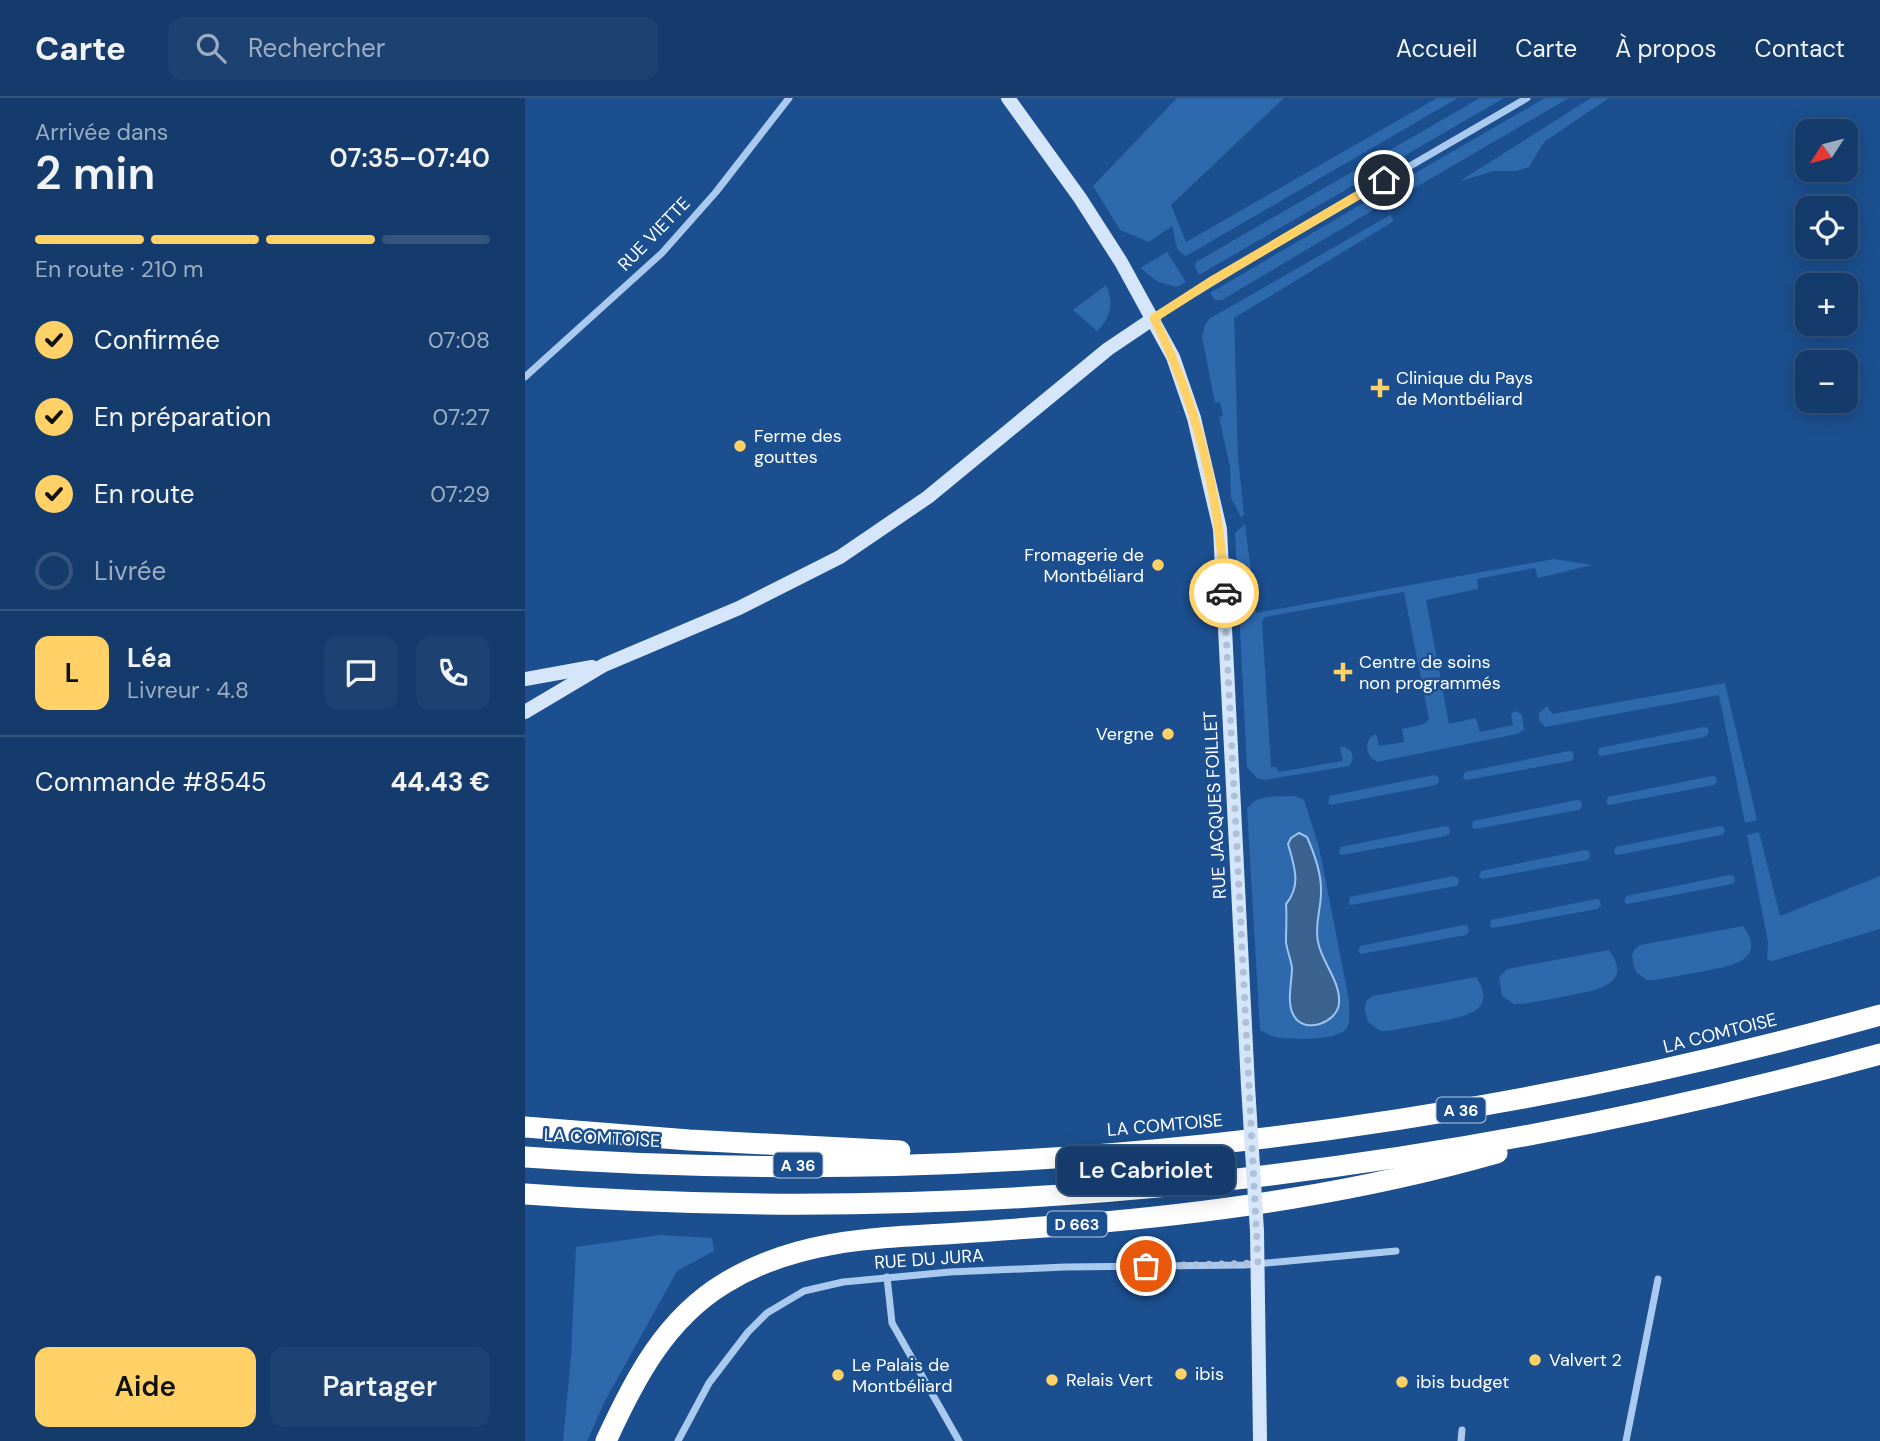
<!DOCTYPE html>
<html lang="fr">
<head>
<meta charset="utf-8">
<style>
  :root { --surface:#143b6b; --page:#1d4271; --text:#f1f3f6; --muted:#9dadc1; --line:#33557e; --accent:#ffd166 }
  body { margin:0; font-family:"DM Sans",sans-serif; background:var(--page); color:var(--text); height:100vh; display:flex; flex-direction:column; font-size:26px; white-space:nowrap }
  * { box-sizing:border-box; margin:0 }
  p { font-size:23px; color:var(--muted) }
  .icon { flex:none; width:38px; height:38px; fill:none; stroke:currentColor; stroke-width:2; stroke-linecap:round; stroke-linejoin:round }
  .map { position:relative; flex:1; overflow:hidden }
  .panel { display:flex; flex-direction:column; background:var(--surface); width:525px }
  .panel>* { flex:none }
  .needle { width:46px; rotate:234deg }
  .controls { position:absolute; left:1270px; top:21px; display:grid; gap:14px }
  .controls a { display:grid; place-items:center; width:63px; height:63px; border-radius:14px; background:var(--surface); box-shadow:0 4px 18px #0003,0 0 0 2px var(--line); font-size:35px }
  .pin { position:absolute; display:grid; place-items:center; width:60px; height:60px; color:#fff; margin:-30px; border:4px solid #fff; border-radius:50%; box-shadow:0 2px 7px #0007 }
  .courier { position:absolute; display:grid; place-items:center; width:70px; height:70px; margin:-35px; border:5px solid #ffd166; border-radius:50%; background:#fff; color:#222; box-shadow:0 2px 9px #0007 }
  .bubble { position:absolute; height:49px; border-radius:14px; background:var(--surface); box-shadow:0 4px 18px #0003,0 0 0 2px var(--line); font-size:23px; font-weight:600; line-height:49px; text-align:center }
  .headline em { font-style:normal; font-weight:600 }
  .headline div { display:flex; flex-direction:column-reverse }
  .headline { display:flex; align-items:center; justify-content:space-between; height:119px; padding:0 35px }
  h1 { font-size:46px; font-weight:600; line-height:52px }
  .bar { display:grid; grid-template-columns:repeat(4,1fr); gap:10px 7px; align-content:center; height:84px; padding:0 35px }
  .bar i { height:9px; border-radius:5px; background:var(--line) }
  .bar .selected { background:var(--accent) }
  .bar p { grid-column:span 4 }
  .line { display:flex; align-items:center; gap:18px; padding:0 35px; border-top:2px solid var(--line) }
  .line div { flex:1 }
  .round { display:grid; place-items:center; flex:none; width:74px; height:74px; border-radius:14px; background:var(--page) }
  ol { padding:0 35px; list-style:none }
  li { display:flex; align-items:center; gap:21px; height:77px }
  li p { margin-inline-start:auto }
  li .icon { padding:7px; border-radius:50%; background:var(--accent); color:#111; stroke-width:4 }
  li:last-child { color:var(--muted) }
  li i { width:38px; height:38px; border:4px solid var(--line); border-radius:50% }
  .button { display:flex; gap:14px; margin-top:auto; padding:14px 35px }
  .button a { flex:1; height:80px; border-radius:14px; background:var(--accent); color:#111; font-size:28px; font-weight:600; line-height:80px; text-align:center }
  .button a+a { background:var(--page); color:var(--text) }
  header { display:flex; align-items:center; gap:42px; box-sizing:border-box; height:98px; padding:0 35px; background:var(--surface); border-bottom:2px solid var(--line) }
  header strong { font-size:33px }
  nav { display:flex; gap:38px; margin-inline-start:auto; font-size:24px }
  .search { width:490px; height:63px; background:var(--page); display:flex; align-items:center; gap:18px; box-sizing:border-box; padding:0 24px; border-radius:14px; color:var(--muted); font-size:26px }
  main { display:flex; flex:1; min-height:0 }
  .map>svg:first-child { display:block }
  .green { fill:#2e69ad }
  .water { fill:#3c6290; stroke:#9cc4f0; stroke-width:2 }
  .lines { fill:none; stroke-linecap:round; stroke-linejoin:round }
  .minor { stroke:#a9c9ee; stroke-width:7 }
  .secondary { stroke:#d6e6fa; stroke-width:14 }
  .motorway { stroke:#fff; stroke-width:21 }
  .secondary-bridge { stroke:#d6e6fa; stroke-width:14 }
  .done { stroke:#afc1d8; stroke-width:7; stroke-dasharray:0 12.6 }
  .route { stroke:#ffd166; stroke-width:9 }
  .poi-dot { fill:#ffd166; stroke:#1b4f8f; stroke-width:2.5 }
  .labels { text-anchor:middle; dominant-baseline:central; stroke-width:5; stroke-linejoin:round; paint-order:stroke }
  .shield { fill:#1b4f8f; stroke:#bbcadd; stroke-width:2 }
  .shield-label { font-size:16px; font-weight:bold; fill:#fff }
  .street-label { font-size:18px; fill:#fff; stroke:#1b4f8f }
  .poi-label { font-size:18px; fill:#fff; stroke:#1b4f8f; text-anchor:start }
</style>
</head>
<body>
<header>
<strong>Carte</strong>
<div class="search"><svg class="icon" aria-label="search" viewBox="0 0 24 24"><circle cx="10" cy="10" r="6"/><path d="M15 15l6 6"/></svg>Rechercher</div>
<nav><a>Accueil</a><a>Carte</a><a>À propos</a><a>Contact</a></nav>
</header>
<main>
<section class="panel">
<div class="headline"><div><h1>2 min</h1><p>Arrivée dans</p></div><em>07:35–07:40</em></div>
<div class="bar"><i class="selected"></i><i class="selected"></i><i class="selected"></i><i></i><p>En route · 210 m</p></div>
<ol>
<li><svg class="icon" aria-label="check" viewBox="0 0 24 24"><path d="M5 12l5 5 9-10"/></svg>Confirmée<p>07:08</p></li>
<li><svg class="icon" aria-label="check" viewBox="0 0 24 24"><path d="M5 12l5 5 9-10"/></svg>En préparation<p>07:27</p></li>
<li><svg class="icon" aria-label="check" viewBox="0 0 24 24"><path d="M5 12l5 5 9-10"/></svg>En route<p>07:29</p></li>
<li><i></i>Livrée</li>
</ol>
<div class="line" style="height:126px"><b class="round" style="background:var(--accent);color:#111">L</b><div><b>Léa</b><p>Livreur · 4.8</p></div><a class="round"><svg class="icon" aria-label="chat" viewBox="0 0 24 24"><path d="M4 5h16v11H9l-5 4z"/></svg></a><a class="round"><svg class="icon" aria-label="phone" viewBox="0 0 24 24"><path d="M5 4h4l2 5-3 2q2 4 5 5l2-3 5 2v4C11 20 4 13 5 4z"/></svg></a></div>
<div class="line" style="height:91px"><div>Commande #8545</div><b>44.43 €</b></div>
<div class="button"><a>Aide</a><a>Partager</a></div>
</section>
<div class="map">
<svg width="1355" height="1343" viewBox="0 0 1355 1343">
  <rect width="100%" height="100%" fill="#1b4f8f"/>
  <g class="green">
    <path d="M 652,0 L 759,0 L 646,107 L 661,144 L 912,0 L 933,0 L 661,158 C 647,152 652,139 647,128 L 624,144 L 595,132 L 568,88 Z"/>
    <path d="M 955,0 L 979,0 L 674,177 L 670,168 L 671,164 Z"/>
    <path d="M 1020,0 L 1044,0 L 888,91 L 880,91 L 880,81 Z"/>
    <path d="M 1066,0 L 1084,0 L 1019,44 L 1004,69 L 991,73 L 969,73 L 935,83 Z"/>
    <path d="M 847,100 L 858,102 L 860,105 L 697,202 L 690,202 L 685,195 Z"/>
    <path d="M 865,117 L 869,123 L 709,220 L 713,359 L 719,417 L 716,419 L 706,400 L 705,369 L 694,319 L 698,318 L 695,304 L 690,305 L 677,239 L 680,227 L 684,221 Z"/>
    <path d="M 642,154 L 661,184 L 652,189 L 633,184 L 615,170 Z"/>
    <path d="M 581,187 C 589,204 586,220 572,233 L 548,212 Z"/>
    <path d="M 720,426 L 731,515 L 1029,461 L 1067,467 L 1013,480 L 1010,470 L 952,481 L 953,491 L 901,502 L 924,626 L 951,620 L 955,634 L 988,627 L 986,615 L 991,613 L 997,617 L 999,632 L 992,636 L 852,664 C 840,658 838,641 851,636 L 854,648 L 879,644 L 877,631 L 899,626 L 904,621 L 879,494 L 740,519 L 737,524 L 746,669 L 752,669 L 753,674 L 818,663 L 815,649 L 819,649 L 826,653 L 828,662 L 824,668 L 739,682 L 732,680 L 722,669 L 710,435 Z"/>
    <path d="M 1200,585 L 1232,722 L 1220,725 L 1194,597 L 1020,629 L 1014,622 L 1014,615 L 1022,608 L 1027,616 Z"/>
    <path d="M 1179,629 L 1183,630 L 1184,635 L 1180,639 L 1076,658 L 1073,656 L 1074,650 Z"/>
    <path d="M 1044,653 L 1048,654 L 1049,660 L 1046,663 L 941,682 L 938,680 L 940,674 Z"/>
    <path d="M 909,677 L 913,679 L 914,684 L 911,687 L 806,707 L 803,705 L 805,698 Z"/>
    <path d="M 1187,678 L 1191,679 L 1192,684 L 1189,687 L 1084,707 L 1081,705 L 1083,699 Z"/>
    <path d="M 770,698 L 779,702 L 794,749 L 824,902 C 824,911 826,923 822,930 C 814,943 764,942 751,939 C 745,938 740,935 735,932 L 722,711 C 733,695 752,699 770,698 Z"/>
    <path d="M 1052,702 L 1056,703 L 1057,709 L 1054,712 L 950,731 L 947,729 L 948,723 Z"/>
    <path d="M 920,728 L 924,729 L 925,735 L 921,738 L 817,757 L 814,755 L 815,749 Z"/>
    <path d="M 1195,728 L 1199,729 L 1200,734 L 1197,737 L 1092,757 L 1089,755 L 1090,749 Z"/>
    <path d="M 1234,734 L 1255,818 L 1355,778 L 1355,831 L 1247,863 L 1242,861 L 1243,844 L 1222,737 Z"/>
    <path d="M 1060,752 L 1064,753 L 1065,759 L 1062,762 L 958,781 L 954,779 L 956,773 Z"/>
    <path d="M 1205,777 L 1209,778 L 1210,783 L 1207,786 L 1102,806 L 1099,804 L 1101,798 Z"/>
    <path d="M 929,778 L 933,780 L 934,785 L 931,788 L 826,807 L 824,806 L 825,799 Z"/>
    <path d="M 1071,801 L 1075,802 L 1076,808 L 1072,811 L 968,830 L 965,828 L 966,822 Z"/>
    <path d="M 939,827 L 943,828 L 944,834 L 941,837 L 836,856 L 833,854 L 835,848 Z"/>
    <path d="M 1218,828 C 1243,863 1205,868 1180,873 C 1163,876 1147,879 1130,882 L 1122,882 L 1111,874 C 1107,863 1104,853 1115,847 Z"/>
    <path d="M 1084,852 C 1111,889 1066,893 1041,898 C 1026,901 1011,904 997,906 L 989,906 L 977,898 L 974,879 L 982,871 Z"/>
    <path d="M 951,879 C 974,914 939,918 913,924 C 896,927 879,930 863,933 L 855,933 L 843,924 C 840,913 836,904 848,898 Z"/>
    <path d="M 135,1137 L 187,1140 L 189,1153 L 152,1173 L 80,1303 L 62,1343 L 38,1343 L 46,1259 L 51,1149 Z"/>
  </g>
  <path class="water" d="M 774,735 L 782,739 C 789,755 796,773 796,791 C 797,810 789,824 793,844 C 797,865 816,884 814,905 C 813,924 780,937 769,918 C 761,905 767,884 767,870 C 766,861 762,853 761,844 C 761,831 762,818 761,806 C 777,787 769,767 763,746 L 766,740 Z"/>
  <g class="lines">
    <g class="minor">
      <path d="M 629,220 L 737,154 L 1002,0"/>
      <path d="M 0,279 L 137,155 L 191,94 L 264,0"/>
      <path d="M 362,1179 L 367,1225 L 434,1343"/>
      <path d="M 153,1343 L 184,1285 L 223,1234 L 242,1215 L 279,1193 L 318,1184 L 425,1174 L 540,1169 L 720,1167 L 871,1153"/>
      <path d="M 936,1343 L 937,1332"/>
      <path d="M 1101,1343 L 1133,1181"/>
    </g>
    <g class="secondary">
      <path d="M 483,0 L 555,100 L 596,164 L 648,259 L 669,320 L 695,431 L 723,988"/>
      <path d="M 0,581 L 67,569"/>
      <path d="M 0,614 L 79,567 L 214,510 L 315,459 L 403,399 L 583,251 L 629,220"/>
      <path d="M 732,1133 L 735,1343"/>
    </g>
    <g class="motorway">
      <path d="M 0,1029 L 164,1042 L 375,1053"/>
      <path d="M 0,1059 C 457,1092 914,1040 1355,917"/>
      <path d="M 0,1096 C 454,1130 916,1077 1355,956"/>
      <path d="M 81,1343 C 109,1282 140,1221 200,1185 C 267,1144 342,1140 419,1136 C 464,1133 510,1130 556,1126 C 697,1114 835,1094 972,1055"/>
    </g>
    <path class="secondary-bridge" d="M 723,988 L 732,1133"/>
  </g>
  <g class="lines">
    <path class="done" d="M 621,1168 L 733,1165 L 699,495"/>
    <path class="route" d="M 699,495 C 696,401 671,304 629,220 L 685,184 L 859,82"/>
  </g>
  <g class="poi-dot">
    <path d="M851.5 279.5h7v7h7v7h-7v7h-7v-7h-7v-7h7z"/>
    <circle cx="215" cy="348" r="7"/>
    <circle cx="633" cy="467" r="7"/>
    <path d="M814.5 563.5h7v7h7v7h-7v7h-7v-7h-7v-7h7z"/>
    <circle cx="643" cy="636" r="7"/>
    <circle cx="1010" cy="1262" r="7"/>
    <circle cx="656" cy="1276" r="7"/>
    <circle cx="313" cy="1277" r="7"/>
    <circle cx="527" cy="1282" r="7"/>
    <circle cx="877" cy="1284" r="7"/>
  </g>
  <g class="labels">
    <g class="shield">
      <rect x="911.5" y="999.5" width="49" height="25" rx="5"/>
      <rect x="248.5" y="1054.5" width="49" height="25" rx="5"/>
      <rect x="522" y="1113.5" width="60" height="25" rx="5"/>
    </g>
    <g class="shield-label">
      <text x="936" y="1012">A 36</text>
      <text x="273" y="1067">A 36</text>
      <text x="552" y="1126">D 663</text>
    </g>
    <g class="street-label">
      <text transform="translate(129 136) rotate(-46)">RUE VIETTE</text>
      <text transform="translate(690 707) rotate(-93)">RUE JACQUES FOILLET</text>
      <text transform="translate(1195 935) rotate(-14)">LA COMTOISE</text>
      <text transform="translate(640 1027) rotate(-5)">LA COMTOISE</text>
      <text transform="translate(77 1040) rotate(3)">LA COMTOISE</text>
      <text transform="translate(404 1161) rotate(-4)">RUE DU JURA</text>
    </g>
    <g class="poi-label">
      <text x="871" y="280">Clinique du Pays<tspan x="871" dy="21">de Montbéliard</tspan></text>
      <text x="229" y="338">Ferme des<tspan x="229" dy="21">gouttes</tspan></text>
      <text x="619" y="457" text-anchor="end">Fromagerie de<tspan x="619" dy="21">Montbéliard</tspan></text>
      <text x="834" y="564">Centre de soins<tspan x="834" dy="21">non programmés</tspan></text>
      <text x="629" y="636" text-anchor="end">Vergne</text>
      <text x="1024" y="1262">Valvert 2</text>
      <text x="327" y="1267">Le Palais de<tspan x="327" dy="21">Montbéliard</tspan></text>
      <text x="670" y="1276">ibis</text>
      <text x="541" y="1282">Relais Vert</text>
      <text x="891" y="1284">ibis budget</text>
    </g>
  </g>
</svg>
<div class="controls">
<a><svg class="needle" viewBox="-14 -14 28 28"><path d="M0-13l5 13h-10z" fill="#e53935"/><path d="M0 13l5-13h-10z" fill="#9dadc1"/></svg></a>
<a><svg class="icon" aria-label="locate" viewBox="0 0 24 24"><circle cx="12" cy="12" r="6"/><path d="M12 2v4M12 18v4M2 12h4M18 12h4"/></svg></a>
<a>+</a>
<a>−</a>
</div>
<div class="pin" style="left:621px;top:1168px;background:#ea580c"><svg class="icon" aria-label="bag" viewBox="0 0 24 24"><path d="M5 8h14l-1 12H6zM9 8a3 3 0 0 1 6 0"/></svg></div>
<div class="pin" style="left:859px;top:82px;background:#1f2937"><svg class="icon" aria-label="home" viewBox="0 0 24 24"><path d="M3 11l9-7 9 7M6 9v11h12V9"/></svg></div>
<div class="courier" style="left:699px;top:495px"><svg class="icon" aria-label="car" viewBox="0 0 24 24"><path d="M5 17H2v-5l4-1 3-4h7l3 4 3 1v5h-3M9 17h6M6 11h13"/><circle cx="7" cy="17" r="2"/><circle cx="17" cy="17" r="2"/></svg></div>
<div class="bubble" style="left:532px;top:1048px;width:178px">Le Cabriolet</div>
</div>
</main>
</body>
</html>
